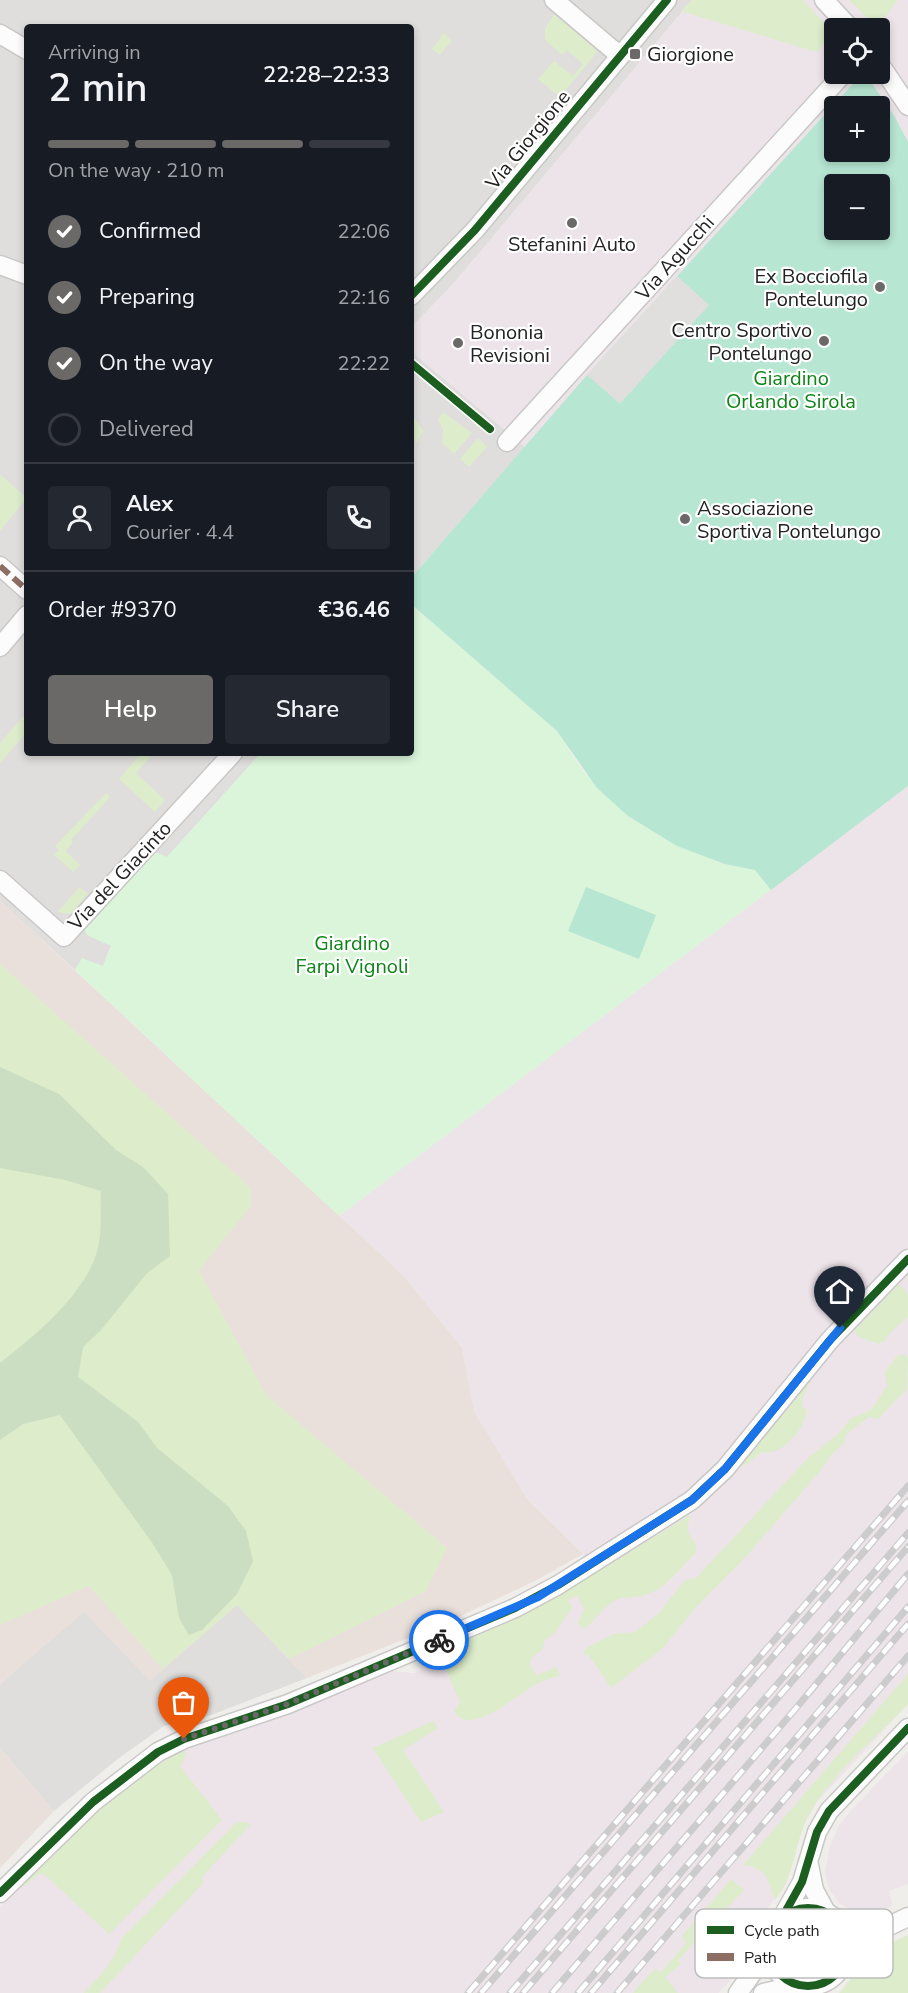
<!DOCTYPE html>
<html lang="en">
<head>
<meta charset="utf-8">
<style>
  :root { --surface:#171b24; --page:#242831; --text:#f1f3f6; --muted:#9ea1a6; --line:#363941; --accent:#6a6968 }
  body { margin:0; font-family:"Nunito Sans",sans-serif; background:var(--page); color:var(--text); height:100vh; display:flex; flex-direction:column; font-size:22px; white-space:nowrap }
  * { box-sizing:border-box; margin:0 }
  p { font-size:20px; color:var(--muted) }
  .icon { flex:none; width:33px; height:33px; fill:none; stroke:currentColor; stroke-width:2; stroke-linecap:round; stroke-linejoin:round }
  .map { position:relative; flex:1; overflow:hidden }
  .panel { position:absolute; left:24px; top:24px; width:390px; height:732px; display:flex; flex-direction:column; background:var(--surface); border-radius:6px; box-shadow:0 3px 9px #0003 }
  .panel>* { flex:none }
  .controls { position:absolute; left:824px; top:18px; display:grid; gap:12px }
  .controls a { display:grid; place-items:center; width:66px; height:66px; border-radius:6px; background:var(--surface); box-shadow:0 3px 9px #0003; font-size:30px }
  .pin { position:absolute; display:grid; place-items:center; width:51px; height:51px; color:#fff; margin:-62px -26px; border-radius:50% 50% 50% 0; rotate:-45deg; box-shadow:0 0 6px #0007 }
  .pin .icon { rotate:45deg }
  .courier { position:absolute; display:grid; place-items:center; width:60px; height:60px; margin:-30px; border:4px solid #1a73e8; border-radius:50%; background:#fff; color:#222; box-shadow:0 2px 8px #0007 }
  .overview em { font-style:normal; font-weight:600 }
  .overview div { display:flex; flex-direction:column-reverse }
  .overview { display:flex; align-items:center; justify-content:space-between; height:102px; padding:0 24px }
  h1 { font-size:39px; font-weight:600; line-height:45px }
  .bar { display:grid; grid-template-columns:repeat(4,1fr); gap:9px 6px; align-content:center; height:72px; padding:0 24px }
  .bar i { height:8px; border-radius:4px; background:var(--line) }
  .bar .selected { background:var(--accent) }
  .bar p { grid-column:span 4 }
  .line { display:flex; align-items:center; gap:15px; padding:0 24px; border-top:2px solid var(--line) }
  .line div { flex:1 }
  .round { display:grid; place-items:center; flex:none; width:63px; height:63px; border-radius:6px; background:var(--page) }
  ol { padding:0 24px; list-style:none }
  li { display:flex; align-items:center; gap:18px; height:66px }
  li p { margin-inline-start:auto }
  li .icon { padding:6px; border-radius:50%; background:var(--accent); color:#fff; stroke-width:4 }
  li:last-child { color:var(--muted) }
  li i { width:33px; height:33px; border:3px solid var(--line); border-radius:50% }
  .cta { display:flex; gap:12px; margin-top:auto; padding:12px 24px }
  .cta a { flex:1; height:69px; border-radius:6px; background:var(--accent); color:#fff; font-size:24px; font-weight:600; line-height:69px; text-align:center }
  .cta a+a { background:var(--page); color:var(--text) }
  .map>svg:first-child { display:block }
  .residential { fill:#dfdedc }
  .industrial { fill:#ede4e9; fill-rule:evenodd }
  .military { fill:#eae0db }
  .grass { fill:#ddeccb }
  .forest { fill:#cbdec1 }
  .park { fill:#daf5da }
  .pitch { fill:#b7e6d2; fill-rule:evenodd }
  .parking { fill:#e0dfde }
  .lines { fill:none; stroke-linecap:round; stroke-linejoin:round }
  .minor-casing { stroke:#c9c8c7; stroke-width:21 }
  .minor { stroke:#fdfcfc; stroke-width:18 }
  .rail-casing { stroke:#ccc; stroke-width:7 }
  .rail { stroke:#fff; stroke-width:4.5; stroke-dasharray:14; stroke-linecap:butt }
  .quiet { stroke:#8d6e63; stroke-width:6; stroke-dasharray:12 6; stroke-linecap:butt }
  .cycleway-casing { stroke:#fff; stroke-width:11 }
  .cycleway { stroke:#1b5e20; stroke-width:8 }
  .done { stroke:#6a6968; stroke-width:6; stroke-dasharray:0 10.8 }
  .route { stroke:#1a73e8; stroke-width:8 }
  .poi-dot { fill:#6a6968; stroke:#fff; stroke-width:2 }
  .labels { text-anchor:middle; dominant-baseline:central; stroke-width:4.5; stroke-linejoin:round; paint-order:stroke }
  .poi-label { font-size:20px; fill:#222; stroke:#fff; text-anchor:start }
  .street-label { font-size:20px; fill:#222; stroke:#fff }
  .park-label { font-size:20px; fill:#0c8416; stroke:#fff }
  .key { fill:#fff; stroke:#bdbdbd; stroke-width:1.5 }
  .key-label { font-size:16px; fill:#222 }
</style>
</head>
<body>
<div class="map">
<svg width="908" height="1993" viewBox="0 0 908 1993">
  <rect width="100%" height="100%" fill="#f0eeeb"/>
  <g class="residential">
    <path d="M 0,0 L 692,0 L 453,284 L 411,328 L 411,27 L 27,27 L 27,753 L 261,753 L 167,857 L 87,935 L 111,945 L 103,966 L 79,966 L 75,970 L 0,901 Z"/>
    <path d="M 411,351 L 525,447 L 411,578 Z"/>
    <path d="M 237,1605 L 307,1678 L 211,1715 L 164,1726 L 119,1758 L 54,1811 L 0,1748 L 0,1684 L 84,1611 L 150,1680 Z"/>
  </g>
  <g class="industrial">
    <path d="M 692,0 L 908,0 L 908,142 L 895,117 L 867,77 L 860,76 L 525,447 L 411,351 L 411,328 L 453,284 ZM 834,28 L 879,28 L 879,74 L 834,74 Z"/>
    <path d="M 908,786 L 908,1704 L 817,1802 L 803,1826 L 787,1883 L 756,1923 L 742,1963 L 733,1978 L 718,1993 L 0,1993 L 0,1907 L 24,1881 L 123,1788 L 163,1760 L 185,1750 L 390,1671 L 414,1673 L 443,1663 L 452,1643 L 555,1597 L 595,1574 L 583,1554 L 527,1499 L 474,1411 L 462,1348 L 403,1275 L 339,1216 Z"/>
    <path d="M 908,1751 L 908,1884 L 889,1891 L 893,1906 L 876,1912 L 859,1913 L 840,1904 L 829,1889 L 825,1873 L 829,1849 L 838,1827 L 849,1813 Z"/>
  </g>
  <g class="military">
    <path d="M 0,901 L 403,1275 L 462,1348 L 474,1411 L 527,1499 L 583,1554 L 535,1581 L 448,1622 L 307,1678 L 237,1605 L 150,1681 L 84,1612 L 0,1684 Z"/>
    <path d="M 0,1748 L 54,1811 L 0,1868 Z"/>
  </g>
  <g class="grass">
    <path d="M 692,0 L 803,0 L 834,33 L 816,52 L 681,11 Z"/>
    <path d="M 849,0 L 898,0 L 877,28 Z"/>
    <path d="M 554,14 L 598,51 L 560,97 L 538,79 L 554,61 L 573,76 L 583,64 L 567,50 L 562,55 L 545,40 L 545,29 Z"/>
    <path d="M 444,33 L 451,41 L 440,55 L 432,49 Z"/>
    <path d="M 411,412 L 423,431 L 417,442 L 411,438 Z"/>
    <path d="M 443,412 L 472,433 L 454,454 L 442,443 L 443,430 L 438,419 Z"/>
    <path d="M 478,438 L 487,447 L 469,467 L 460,459 Z"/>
    <path d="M 0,474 L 27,498 L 0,531 Z"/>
    <path d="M 27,712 L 27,732 L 0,763 L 0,743 Z"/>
    <path d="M 141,753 L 154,753 L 136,773 L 165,800 L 155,812 L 119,779 Z"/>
    <path d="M 106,793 L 110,797 L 71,840 L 73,842 L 66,851 L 80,865 L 73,872 L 54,855 L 59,850 L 55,846 Z"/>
    <path d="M 80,887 L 88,894 L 71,914 L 61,913 L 58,911 Z"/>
    <path d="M 0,964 L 251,1188 L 251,1206 L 199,1270 L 266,1395 L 447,1548 L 426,1591 L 289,1659 L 237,1605 L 163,1669 L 89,1586 L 0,1625 Z"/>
    <path d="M 899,1284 L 908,1294 L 908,1316 L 889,1334 L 885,1341 L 878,1344 L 859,1337 L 854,1331 Z"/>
    <path d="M 903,1354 L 908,1358 L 907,1389 L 878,1419 L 869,1417 L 846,1434 L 844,1443 L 831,1455 L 821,1470 L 743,1560 L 697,1606 L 662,1649 L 611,1688 L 588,1654 L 583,1656 L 585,1649 L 613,1634 L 635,1632 L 660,1612 L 684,1581 L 696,1578 L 809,1457 L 840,1432 L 850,1419 L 871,1410 L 887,1386 L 885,1372 L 896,1357 Z"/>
    <path d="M 813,1377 L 803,1397 L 802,1406 L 807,1411 C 805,1426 789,1446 775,1451 C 771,1453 765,1451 761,1453 C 753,1456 751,1465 741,1466 Z"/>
    <path d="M 690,1515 L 687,1531 L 696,1544 L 696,1553 C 680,1568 664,1591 642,1596 C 630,1598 622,1596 611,1603 C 601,1610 595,1621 584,1629 L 578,1623 L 584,1609 L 577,1596 L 568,1600 L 573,1608 C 560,1620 563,1629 545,1640 L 542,1650 L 532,1657 L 530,1665 L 537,1675 L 556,1667 L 560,1675 C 553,1678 545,1680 538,1683 C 521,1692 469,1740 454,1711 L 460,1702 L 443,1663 L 452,1643 L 563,1593 Z"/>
    <path d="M 908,1674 L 908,1704 C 876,1738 835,1771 811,1811 C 794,1839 797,1874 775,1900 C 767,1878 768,1869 743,1865 Z"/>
    <path d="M 433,1721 L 438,1728 L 403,1750 L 444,1812 L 421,1822 L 373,1748 Z"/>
    <path d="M 185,1750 L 186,1755 L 180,1766 L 222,1820 L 109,1934 L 45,1875 L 39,1874 L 25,1886 L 19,1887 C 70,1836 120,1782 185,1750 Z"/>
    <path d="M 245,1822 L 251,1824 L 201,1878 L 204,1882 L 100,1993 L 84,1993 C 98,1978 116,1960 121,1939 L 236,1823 Z"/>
    <path d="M 731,1879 L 744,1890 L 678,1960 L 681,1964 L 665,1977 L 678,1993 L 633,1993 L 655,1968 L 660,1973 L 687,1942 L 681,1937 Z"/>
    <path d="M 908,1935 L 908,1993 L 839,1993 L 875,1950 Z"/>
  </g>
  <path class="forest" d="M 0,1067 L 59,1094 L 116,1150 L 143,1167 L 168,1194 L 170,1256 L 147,1273 L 101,1330 L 83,1347 L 78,1377 L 138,1422 L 157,1448 L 228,1506 L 246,1531 L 253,1561 L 237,1594 L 202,1630 L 189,1635 L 179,1618 L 172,1575 L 153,1544 L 60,1415 L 23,1424 L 0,1440 L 0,1363 C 35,1336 93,1288 99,1242 C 102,1225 100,1207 101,1191 L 65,1180 L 0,1168 Z"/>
  <path class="park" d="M 411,604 L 557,731 L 582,770 L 628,816 L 677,846 L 725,864 L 755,870 L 771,890 L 339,1216 L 75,970 L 82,958 L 103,966 L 111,946 L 87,935 L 84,929 L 87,923 L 153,851 L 167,857 L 261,753 L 411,753 Z"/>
  <g class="pitch">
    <path d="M 860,76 L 867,76 L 895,117 L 908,142 L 908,786 L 771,890 L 755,870 L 725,864 L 677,846 L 628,816 L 597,788 L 557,731 L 411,604 L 411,578 L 587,375 ZM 834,106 L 879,106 L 879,152 L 834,152 ZM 834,184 L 879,184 L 879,230 L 834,230 Z"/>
    <path d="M 586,887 L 656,915 L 639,959 L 568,931 Z"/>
  </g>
  <g class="parking">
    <path d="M 677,276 L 709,305 L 620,404 L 587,375 Z"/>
    <path d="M 243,753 L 258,753 L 167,853 L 156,849 Z"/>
    <path d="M 0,893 L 65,952 L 62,956 L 0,900 Z"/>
  </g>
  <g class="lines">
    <g class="minor-casing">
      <g id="minor">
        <path d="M 554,0 L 619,55"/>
        <path d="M 824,0 L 850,28"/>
        <path d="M 0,34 L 27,50"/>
        <path d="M 879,63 L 908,106"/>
        <path d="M 0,265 L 27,275"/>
        <path d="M 411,296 L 475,230 L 667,0"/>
        <path d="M 507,442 L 843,74"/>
        <path d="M 0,566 L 27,590"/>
        <path d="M 0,647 L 27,615"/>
        <path d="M 0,880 L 64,937 L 233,753"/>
        <path d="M 809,1865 L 814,1890 L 826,1912"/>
        <path d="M 0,1893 L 93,1802 L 158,1752 L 184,1739 L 288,1704 L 515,1608 L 558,1585 L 692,1500 L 725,1469 L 830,1340 L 908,1259"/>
        <circle cx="808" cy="1947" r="39"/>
        <path d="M 783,1916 L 802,1882 L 817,1832 L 829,1811 L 908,1728"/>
        <path d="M 833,1917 L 854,1923 L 886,1925"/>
        <path d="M 844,1962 L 872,1934 L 908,1917"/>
        <path d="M 738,1993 L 768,1951"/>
        <path d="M 763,1993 L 798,1985"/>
      </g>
    </g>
    <use href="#minor" class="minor"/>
    <g class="rail-casing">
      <g id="rail">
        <path d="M 468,1993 L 908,1486"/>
        <path d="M 481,1993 L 908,1501"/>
        <path d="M 510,1993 L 908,1533"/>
        <path d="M 523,1993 L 908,1547"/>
        <path d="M 552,1993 L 797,1707 L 908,1574"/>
        <path d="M 578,1993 L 908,1607"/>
        <path d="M 591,1993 L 908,1624"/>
        <path d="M 617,1993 L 908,1656"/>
      </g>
    </g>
    <use href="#rail" class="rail"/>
    <path class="quiet" d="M 0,566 L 27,590"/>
    <g class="cycleway-casing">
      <g id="cycleway">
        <path d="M 411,296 L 475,230 L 667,0"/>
        <path d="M 411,363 L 490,429"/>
        <path d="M 0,1893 L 93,1802 L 158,1752 L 184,1739 L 288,1704 L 515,1608 L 558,1585 L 692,1500 L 725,1469 L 830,1340 L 908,1259"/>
        <circle cx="808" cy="1947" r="39"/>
        <path d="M 783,1916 L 802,1882 L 817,1832 L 829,1811 L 908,1728"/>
      </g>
    </g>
    <use href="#cycleway" class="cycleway"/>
  </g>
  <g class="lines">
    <path class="done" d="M 184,1739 L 288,1704 L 439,1640"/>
    <path class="route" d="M 439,1640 L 538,1597 L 692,1500 L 725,1469 L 840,1328"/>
  </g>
  <g class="poi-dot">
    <rect x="629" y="48" width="12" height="12" rx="3"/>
    <circle cx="572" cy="223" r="6"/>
    <circle cx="880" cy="287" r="6"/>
    <circle cx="824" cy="341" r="6"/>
    <circle cx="458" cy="343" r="6"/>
    <circle cx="685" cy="519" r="6"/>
  </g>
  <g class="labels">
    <g class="poi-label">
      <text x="647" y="54">Giorgione</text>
      <text x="572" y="244" text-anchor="middle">Stefanini Auto</text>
      <text x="868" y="276" text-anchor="end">Ex Bocciofila<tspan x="868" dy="23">Pontelungo</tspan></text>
      <text x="812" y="330" text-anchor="end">Centro Sportivo<tspan x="812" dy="23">Pontelungo</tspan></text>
      <text x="470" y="332">Bononia<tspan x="470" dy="23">Revisioni</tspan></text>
      <text x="697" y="508">Associazione<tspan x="697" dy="23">Sportiva Pontelungo</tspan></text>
    </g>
    <g class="street-label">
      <text transform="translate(528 140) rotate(-51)">Via Giorgione</text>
      <text transform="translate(675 258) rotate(-48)">Via Agucchi</text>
      <text transform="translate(120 876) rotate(-47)">Via del Giacinto</text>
    </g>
    <g class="park-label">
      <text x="791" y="378">Giardino<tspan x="791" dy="23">Orlando Sirola</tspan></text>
      <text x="352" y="943">Giardino<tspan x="352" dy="23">Farpi Vignoli</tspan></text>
    </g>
  </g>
  <rect x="695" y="1909" width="198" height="69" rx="9" class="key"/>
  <rect x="707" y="1926" width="27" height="8" fill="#1b5e20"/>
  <rect x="707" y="1953" width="27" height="8" fill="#8d6e63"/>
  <g class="key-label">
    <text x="744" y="1936">Cycle path</text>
    <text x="744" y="1963">Path</text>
  </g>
</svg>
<div class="controls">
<a><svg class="icon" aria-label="locate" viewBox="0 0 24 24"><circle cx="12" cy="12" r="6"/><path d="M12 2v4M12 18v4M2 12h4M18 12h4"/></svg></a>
<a>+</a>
<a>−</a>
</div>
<div class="pin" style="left:184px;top:1739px;background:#ea580c"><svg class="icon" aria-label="bag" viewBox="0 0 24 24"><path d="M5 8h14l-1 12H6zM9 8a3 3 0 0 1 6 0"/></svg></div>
<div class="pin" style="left:840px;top:1328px;background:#1f2937"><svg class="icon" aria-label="home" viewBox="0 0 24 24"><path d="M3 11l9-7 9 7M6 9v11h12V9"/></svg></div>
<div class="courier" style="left:439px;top:1640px"><svg class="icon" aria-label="bike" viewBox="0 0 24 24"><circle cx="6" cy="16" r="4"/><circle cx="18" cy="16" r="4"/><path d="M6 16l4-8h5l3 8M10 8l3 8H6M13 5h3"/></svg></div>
<section class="panel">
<div class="overview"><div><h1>2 min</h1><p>Arriving in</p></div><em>22:28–22:33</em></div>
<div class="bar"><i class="selected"></i><i class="selected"></i><i class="selected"></i><i></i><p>On the way · 210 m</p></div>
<ol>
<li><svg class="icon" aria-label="check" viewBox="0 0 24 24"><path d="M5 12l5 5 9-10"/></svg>Confirmed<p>22:06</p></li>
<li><svg class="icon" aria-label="check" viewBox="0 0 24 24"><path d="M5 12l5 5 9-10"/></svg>Preparing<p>22:16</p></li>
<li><svg class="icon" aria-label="check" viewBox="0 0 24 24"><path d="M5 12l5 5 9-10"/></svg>On the way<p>22:22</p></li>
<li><i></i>Delivered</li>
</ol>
<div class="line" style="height:108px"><a class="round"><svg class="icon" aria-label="person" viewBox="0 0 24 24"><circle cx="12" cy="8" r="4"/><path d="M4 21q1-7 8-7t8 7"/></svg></a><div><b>Alex</b><p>Courier · 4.4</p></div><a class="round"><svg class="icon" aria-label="phone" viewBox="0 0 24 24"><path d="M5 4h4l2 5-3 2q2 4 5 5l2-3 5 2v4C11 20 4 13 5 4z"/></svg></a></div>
<div class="line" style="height:78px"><div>Order #9370</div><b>€36.46</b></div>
<div class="cta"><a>Help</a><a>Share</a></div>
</section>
</div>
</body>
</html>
